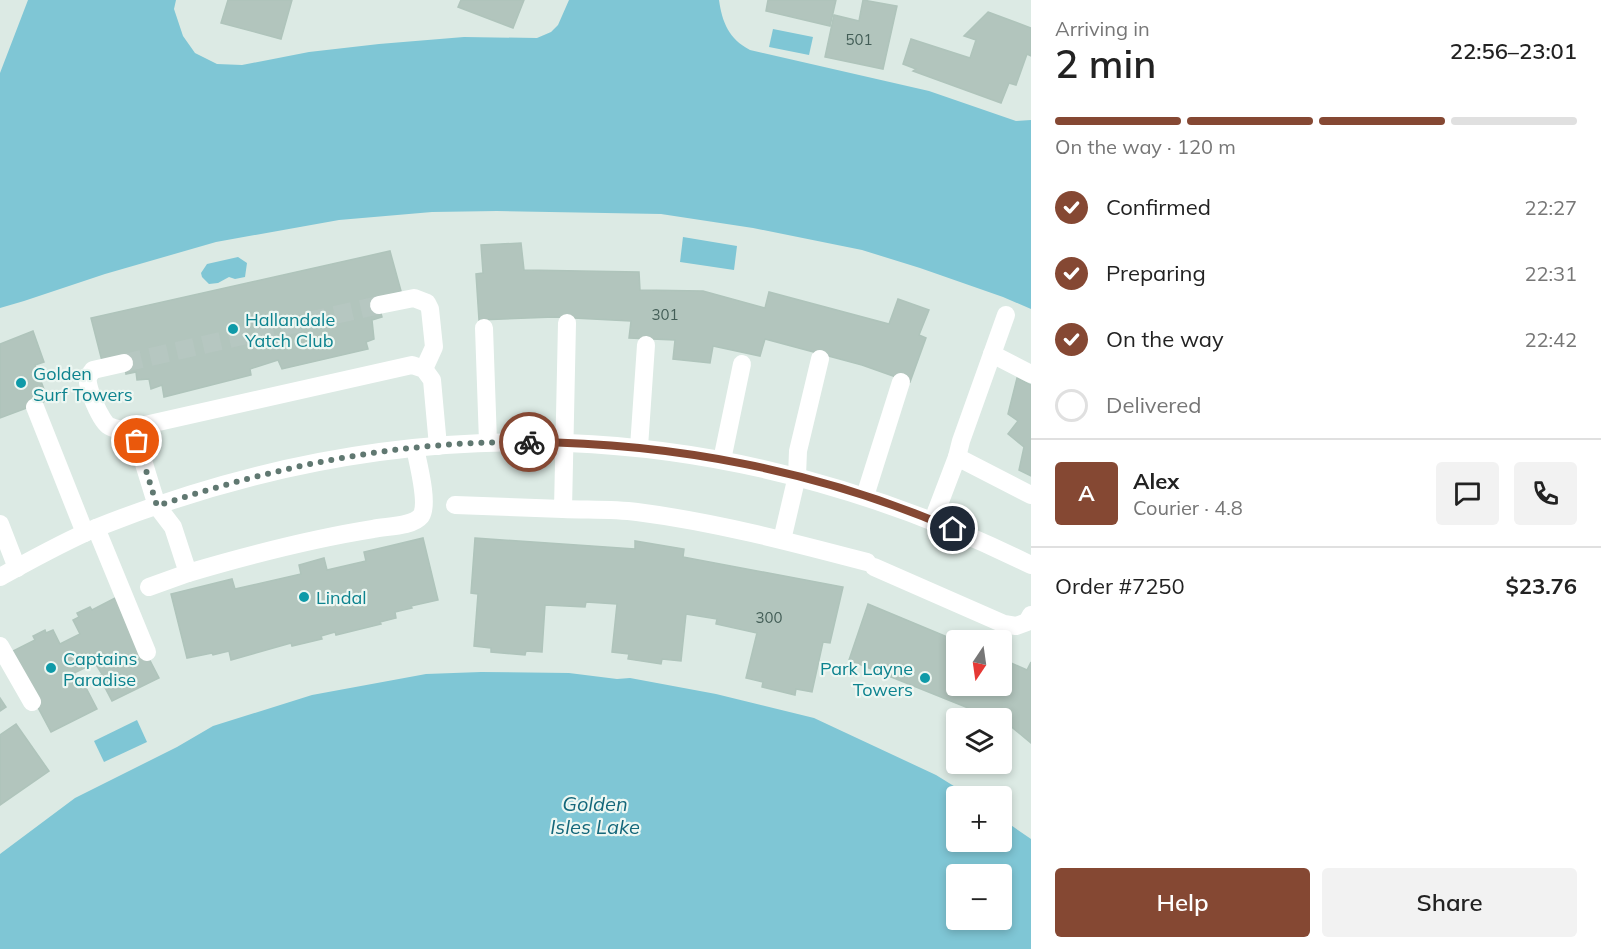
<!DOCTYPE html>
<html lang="en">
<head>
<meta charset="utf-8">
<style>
  :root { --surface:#fff; --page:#f2f2f2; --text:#222; --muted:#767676; --line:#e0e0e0; --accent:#854833 }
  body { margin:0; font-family:Mulish,sans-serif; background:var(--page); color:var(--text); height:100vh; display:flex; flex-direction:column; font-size:22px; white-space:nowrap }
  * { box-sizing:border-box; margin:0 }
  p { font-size:20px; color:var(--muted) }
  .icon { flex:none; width:33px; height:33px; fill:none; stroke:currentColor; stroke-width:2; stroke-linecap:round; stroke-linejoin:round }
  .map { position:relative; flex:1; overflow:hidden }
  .drawer { display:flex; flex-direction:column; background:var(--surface); width:570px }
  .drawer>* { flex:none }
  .needle { width:39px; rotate:193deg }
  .buttons { position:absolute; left:946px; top:630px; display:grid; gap:12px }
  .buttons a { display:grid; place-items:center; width:66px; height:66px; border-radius:6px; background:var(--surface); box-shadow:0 3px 9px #0003; font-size:30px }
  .pin { position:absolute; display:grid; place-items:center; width:51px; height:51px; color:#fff; margin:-26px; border:3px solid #fff; border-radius:50%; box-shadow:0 2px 6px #0007 }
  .courier { position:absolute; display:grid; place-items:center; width:60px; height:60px; margin:-30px; border:4px solid #854833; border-radius:50%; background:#fff; color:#222; box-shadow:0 2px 8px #0007 }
  .summary em { font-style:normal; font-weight:600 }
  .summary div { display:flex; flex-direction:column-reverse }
  .summary { display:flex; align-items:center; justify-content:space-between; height:102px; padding:0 24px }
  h1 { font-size:39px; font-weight:600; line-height:45px }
  .bar { display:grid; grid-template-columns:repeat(4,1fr); gap:9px 6px; align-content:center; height:72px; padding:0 24px }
  .bar i { height:8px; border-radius:4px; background:var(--line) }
  .bar .selected { background:var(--accent) }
  .bar p { grid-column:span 4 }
  .line { display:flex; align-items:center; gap:15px; padding:0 24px; border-top:2px solid var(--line) }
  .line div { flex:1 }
  .round { display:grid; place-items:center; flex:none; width:63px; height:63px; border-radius:6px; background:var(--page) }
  ol { padding:0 24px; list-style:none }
  li { display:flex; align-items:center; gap:18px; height:66px }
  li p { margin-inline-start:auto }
  li .icon { padding:6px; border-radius:50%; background:var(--accent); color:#fff; stroke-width:4 }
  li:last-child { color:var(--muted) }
  li i { width:33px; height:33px; border:3px solid var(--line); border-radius:50% }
  .primary-button { display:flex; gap:12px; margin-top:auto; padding:12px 24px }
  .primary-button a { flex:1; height:69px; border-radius:6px; background:var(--accent); color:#fff; font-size:24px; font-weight:600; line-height:69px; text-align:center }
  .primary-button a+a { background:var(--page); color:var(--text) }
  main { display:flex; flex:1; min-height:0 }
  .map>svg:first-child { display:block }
  .water { fill:#7fc6d5; fill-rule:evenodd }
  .building { fill:#b2c5bd; stroke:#afc4bb; stroke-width:1.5 }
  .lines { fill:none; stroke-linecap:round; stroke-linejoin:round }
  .minor-tunnel { stroke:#b6c7c1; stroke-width:18; stroke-dasharray:18 9; stroke-linecap:butt }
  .minor { stroke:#fff; stroke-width:18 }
  .done { stroke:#607871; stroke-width:6; stroke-dasharray:0 10.8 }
  .route { stroke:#854833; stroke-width:8 }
  .culture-dot { fill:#0f9aa8; stroke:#edf7f2; stroke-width:2 }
  .labels { text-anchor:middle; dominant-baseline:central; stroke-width:4.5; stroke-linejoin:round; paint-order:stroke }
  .number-label { font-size:15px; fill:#425d56 }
  .culture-label { font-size:18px; fill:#0d838f; stroke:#edf7f2; text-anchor:start }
  .water-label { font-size:20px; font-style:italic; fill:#14677a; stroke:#edf7f2 }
</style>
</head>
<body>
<main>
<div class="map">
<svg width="1031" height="949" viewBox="0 0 1031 949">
  <rect width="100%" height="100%" fill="#dceae4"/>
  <g class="water">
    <path d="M 28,0 L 176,0 L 174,9 L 183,36 L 195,53 L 217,64 L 242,65 L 309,52 L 379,44 L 464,37 L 537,38 L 551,32 L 558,25 L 569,0 L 719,0 C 722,22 729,39 750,50 L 929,91 L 1016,121 L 1031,120 L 1031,309 L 1003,297 L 920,268 L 862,250 L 753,228 L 661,214 L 497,211 L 432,212 L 339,220 L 216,242 L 105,274 L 24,301 L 0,308 L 0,73 Z"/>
    <path d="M 773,29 L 813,37 L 809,55 L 769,47 Z"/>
    <path d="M 683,237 L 737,246 L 734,270 L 680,262 Z"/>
    <path d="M 238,257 L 247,263 L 245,277 L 235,279 L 229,277 L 218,283 L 209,284 L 202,277 L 201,273 L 207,264 Z"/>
    <path d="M 481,672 L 569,673 L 617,679 L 630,678 L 716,694 L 814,718 L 936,775 L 970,796 L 957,796 L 957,842 L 1002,842 L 1002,819 L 1031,839 L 1031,949 L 0,949 L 0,854 L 75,798 L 177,747 L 213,726 L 312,695 L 426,674 ZM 1002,874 L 1002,920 L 957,920 L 957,874 Z"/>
    <path d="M 137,720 L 147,742 L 104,762 L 94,741 Z"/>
  </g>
  <g class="building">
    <path d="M 228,0 L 292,0 L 281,39 L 221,23 Z"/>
    <path d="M 461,0 L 524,0 L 513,28 L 458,7 Z"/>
    <path d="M 768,0 L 836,0 L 830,26 L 766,11 Z"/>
    <path d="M 863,0 L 897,6 L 883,69 L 825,57 L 834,15 L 859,21 Z"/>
    <path d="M 988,12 L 1031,28 L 1031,56 L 1027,54 L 1016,85 L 1009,83 L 1001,103 L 913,71 L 916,69 L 903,64 L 911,39 L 970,58 L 976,40 L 964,36 Z"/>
    <path d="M 521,243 L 524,270 L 639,272 L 640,290 L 703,291 L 765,308 L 769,292 L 889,324 L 898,299 L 929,310 L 919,335 L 926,338 L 910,382 L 862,365 L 765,339 L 760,356 L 713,346 L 710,363 L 673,359 L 675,340 L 629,338 L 631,321 L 554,317 L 479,320 L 476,274 L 483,273 L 481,245 Z"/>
    <path d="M 390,251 L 401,291 L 377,298 L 382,317 L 372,320 L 374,339 L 366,342 L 368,349 L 282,369 L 278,360 L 250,369 L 251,375 L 164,397 L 162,385 L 151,389 L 149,379 L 137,380 L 136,372 L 126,374 L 123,356 L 102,361 L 91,318 Z"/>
    <path d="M 33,331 L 44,362 L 35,365 L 48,400 L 0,418 L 0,344 Z"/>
    <path d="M 1017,378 L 1031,385 L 1031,476 L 1019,470 L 1024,447 L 1008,434 L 1018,421 L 1008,414 Z"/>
    <path d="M 423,538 L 438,600 L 411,606 L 412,608 L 395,612 L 396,618 L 380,622 L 381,624 L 336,635 L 335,632 L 321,636 L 322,639 L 292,646 L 291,643 L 231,660 L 229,651 L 213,655 L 212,653 L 187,658 L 171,594 L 232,579 L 235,589 L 301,574 L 299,565 L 324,558 L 327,570 L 366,561 L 364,552 Z"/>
    <path d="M 475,538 L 635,549 L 635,541 L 684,549 L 683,557 L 843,587 L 830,643 L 823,642 L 812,692 L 796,689 L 795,695 L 762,687 L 763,682 L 746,678 L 757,633 L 716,624 L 717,619 L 686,614 L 681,661 L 662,659 L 661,664 L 628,659 L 629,654 L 612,652 L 617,604 L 586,602 L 585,607 L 545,605 L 542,652 L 526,651 L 525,655 L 491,652 L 491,648 L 474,646 L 478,594 L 471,593 Z"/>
    <path d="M 117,597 L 159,678 L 112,701 L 99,676 L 102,674 L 95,663 L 74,673 L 81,685 L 84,684 L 97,709 L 51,732 L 9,653 L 35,640 L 33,636 L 45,630 L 46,633 L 53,630 L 60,644 L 80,634 L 73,620 L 79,617 L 77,613 L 90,607 L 92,610 Z"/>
    <path d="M 868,604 L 957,641 L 957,686 L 1002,686 L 1002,659 L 1027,670 L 1031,662 L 1031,743 L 1008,724 L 1002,722 L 1002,718 L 993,718 L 849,660 Z"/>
    <path d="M 0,698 L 6,707 L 0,711 Z"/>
    <path d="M 16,724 L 49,771 L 0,805 L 0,735 Z"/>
  </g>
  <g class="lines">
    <path class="minor-tunnel" d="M 124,363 L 379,305"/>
    <g class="minor">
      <path d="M 379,305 L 414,298 L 427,303 L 430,309 L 434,347 L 424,369"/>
      <path d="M 484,328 L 488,442"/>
      <path d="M 992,354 L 1031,374"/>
      <path d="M 124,363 L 93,370 C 92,372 88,376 88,378 C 86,387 101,422 109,426 C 117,431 129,430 138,431"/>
      <path d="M 35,407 L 85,533"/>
      <path d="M 639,447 L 646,345"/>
      <path d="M 415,448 C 418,463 429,504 421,516 C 412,527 386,526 373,529 C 310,539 249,555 188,573 L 173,527 L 157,506 L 137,441 L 138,431 L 145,425 L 412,365 L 424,369 L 432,380 L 438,446"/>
      <path d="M 957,457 L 961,441 L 1006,315"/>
      <path d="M 722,460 L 742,364"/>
      <path d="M 865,496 L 901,382"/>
      <path d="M 455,505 L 563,509 L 567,323"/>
      <path d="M 563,509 C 588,510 613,509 637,512 C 715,522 791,542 867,562"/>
      <path d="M 933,520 L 957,457 L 1031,495"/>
      <path d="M 0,524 L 17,568"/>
      <path d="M 96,528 L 147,652"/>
      <path d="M 782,540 L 797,476 L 798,451 L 820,359"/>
      <path d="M 874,567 L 1004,624 L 1016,626 L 1027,622 L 1031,615"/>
      <path d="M 0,577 C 31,560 63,542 96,528 C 411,402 727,415 1031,565"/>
      <path d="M 149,587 L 188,573"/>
      <path d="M 0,646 L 32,702"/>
    </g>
  </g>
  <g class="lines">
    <path class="done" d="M 137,441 L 157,506 C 280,465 399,441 529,442"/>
    <path class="route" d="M 529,442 C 674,443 820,471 953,529"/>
  </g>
  <g class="culture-dot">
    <circle cx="233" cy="329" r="6"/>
    <circle cx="21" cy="383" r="6"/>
    <circle cx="304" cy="597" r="6"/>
    <circle cx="51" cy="668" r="6"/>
    <circle cx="925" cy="678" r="6"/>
  </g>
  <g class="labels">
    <g class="number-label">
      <text x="859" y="39">501</text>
      <text x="665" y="314">301</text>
      <text x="769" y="617">300</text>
    </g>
    <g class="culture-label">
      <text x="245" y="319">Hallandale<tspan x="245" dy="21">Yatch Club</tspan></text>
      <text x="33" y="373">Golden<tspan x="33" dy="21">Surf Towers</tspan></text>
      <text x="316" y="597">Lindal</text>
      <text x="63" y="658">Captains<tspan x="63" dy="21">Paradise</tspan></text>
      <text x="913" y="668" text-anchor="end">Park Layne<tspan x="913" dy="21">Towers</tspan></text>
    </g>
    <g class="water-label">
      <text x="595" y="803">Golden<tspan x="595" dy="23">Isles Lake</tspan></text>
    </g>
  </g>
</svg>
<div class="buttons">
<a><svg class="needle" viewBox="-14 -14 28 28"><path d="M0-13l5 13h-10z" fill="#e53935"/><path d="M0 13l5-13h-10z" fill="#767676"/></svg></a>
<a><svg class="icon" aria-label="layers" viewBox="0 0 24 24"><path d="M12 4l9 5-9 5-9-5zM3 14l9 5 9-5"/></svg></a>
<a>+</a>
<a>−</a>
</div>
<div class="pin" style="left:137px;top:441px;background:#ea580c"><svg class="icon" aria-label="bag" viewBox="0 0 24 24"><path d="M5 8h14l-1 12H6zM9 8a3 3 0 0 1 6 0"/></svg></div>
<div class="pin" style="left:953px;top:529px;background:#1f2937"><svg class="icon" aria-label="home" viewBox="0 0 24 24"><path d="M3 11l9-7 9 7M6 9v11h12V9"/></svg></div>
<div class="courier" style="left:529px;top:442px"><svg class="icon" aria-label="bike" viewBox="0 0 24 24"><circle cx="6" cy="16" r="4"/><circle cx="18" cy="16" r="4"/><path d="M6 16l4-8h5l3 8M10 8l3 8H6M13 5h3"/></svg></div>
</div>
<section class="drawer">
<div class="summary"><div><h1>2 min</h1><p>Arriving in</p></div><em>22:56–23:01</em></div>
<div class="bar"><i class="selected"></i><i class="selected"></i><i class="selected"></i><i></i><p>On the way · 120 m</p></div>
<ol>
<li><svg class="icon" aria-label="check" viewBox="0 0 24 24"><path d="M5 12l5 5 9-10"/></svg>Confirmed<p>22:27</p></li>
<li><svg class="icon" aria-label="check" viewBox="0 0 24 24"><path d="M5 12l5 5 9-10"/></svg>Preparing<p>22:31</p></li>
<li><svg class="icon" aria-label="check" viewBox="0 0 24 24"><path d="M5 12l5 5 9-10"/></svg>On the way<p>22:42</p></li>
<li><i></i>Delivered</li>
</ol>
<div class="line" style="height:108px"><b class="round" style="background:var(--accent);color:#fff">A</b><div><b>Alex</b><p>Courier · 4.8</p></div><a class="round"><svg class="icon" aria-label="chat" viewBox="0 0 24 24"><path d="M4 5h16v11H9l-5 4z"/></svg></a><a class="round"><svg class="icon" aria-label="phone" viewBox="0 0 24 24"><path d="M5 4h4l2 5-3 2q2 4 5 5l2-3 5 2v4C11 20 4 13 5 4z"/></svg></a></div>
<div class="line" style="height:78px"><div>Order #7250</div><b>$23.76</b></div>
<div class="primary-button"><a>Help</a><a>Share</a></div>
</section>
</main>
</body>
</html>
